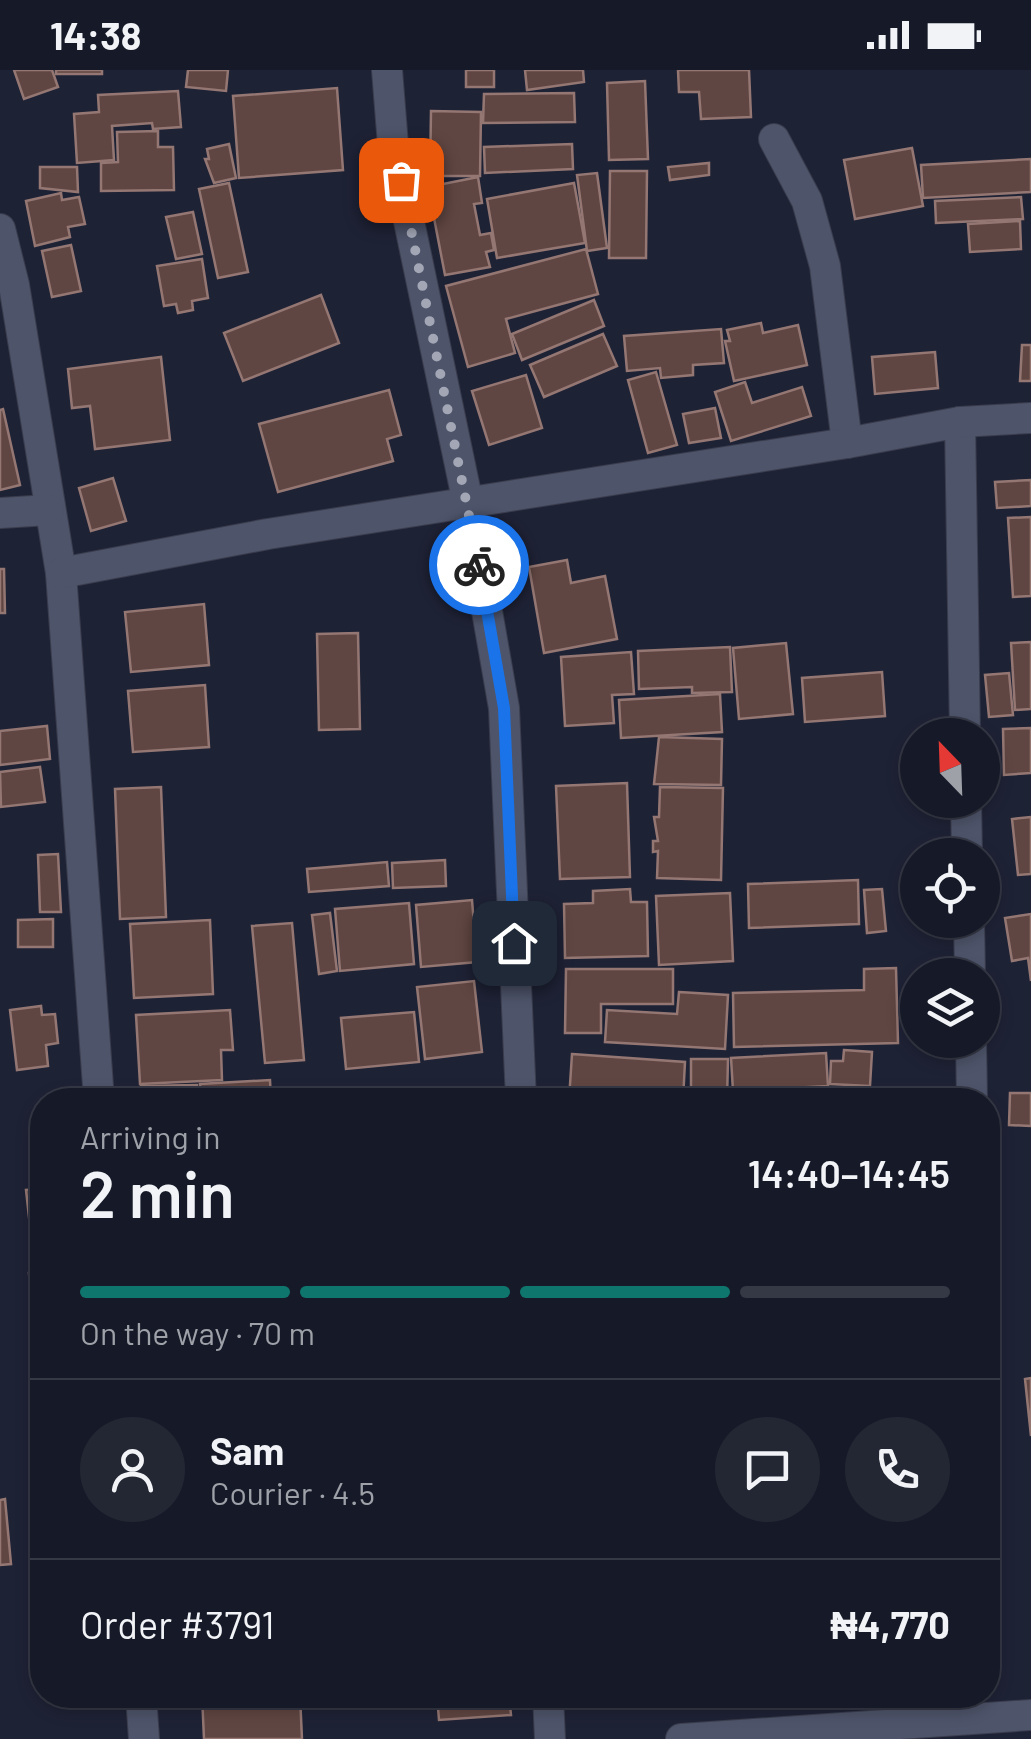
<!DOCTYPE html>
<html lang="en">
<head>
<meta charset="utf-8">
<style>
  :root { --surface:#161a28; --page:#232734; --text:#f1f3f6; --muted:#9ea1a8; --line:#353845; --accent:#0f766e }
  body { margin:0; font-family:Barlow,sans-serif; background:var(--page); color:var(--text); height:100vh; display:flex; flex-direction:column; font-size:38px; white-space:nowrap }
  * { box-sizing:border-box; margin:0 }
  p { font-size:32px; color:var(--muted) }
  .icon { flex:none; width:55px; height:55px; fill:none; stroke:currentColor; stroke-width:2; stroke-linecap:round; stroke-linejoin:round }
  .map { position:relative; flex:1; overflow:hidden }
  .side { position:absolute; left:30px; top:1018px; width:970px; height:620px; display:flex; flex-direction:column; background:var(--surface); border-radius:40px; box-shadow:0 5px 15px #0003,0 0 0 2px var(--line) }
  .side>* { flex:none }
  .needle { width:65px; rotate:337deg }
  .controls { position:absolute; left:900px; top:648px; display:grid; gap:20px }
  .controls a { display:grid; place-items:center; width:100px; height:100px; border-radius:50%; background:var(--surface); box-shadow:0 5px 15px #0003,0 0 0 2px var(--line); font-size:50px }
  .pin { position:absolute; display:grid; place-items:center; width:85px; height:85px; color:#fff; margin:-42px; border-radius:20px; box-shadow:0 5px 15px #0006 }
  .courier { position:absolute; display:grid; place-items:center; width:100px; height:100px; margin:-50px; border:8px solid #1a73e8; border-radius:50%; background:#fff; color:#222; box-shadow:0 2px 12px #0007 }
  .head em { font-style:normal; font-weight:600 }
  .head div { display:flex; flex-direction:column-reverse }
  .head { display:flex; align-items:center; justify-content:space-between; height:170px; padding:0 50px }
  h1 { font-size:65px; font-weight:600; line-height:75px }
  .bar { display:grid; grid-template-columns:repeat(4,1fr); gap:15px 10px; align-content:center; height:120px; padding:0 50px }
  .bar i { height:12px; border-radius:8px; background:var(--line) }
  .bar .current { background:var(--accent) }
  .bar p { grid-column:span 4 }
  .line { display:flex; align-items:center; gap:25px; padding:0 50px; border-top:2px solid var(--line) }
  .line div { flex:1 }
  .round { display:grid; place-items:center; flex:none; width:105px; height:105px; border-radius:52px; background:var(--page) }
  .status { display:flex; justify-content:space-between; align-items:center; height:70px; padding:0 50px; background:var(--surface); direction:ltr }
  .status svg { height:28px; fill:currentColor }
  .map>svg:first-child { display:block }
  .building { fill:#604642; stroke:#947773; stroke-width:2.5 }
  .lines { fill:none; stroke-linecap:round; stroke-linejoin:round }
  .minor-casing { stroke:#3a3d4d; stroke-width:32 }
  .minor { stroke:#4e546a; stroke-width:30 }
  .done { stroke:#a2a6b5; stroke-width:10; stroke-dasharray:0 18 }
  .route { stroke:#1a73e8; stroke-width:12 }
</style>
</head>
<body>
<div class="status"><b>14:38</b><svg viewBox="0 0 49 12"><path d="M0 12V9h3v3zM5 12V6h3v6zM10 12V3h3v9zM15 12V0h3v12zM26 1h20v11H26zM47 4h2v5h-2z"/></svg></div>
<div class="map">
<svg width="1031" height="1669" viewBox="0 0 1031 1669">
  <rect width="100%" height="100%" fill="#1e2235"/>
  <g class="building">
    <path d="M 14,0 L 52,0 L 58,17 L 24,29 Z"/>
    <rect x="56" y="0" width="46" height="4"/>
    <path d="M 188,0 L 228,0 L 226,21 L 186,17 Z"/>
    <rect x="466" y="0" width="28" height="17"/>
    <path d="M 525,0 L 583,0 L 584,12 L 527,20 Z"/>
    <path d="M 678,0 L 749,0 L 751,47 L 701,49 L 699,22 L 679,22 Z"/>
    <path d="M 645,11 L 648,89 L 609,90 L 607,13 Z"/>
    <path d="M 337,18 L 343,100 L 239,108 L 233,26 Z"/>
    <path d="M 178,21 L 181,57 L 153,59 L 152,53 L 112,56 L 114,90 L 77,93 L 74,44 L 99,42 L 98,25 Z"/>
    <path d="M 574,23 L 575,52 L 483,53 L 484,24 Z"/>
    <path d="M 431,41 L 481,42 L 480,106 L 430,106 Z"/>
    <path d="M 158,61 L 158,77 L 173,77 L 174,120 L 101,121 L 101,93 L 118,92 L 117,62 Z"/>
    <path d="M 229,74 L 236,108 L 214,113 L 205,89 L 209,89 L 207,79 Z"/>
    <path d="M 572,74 L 573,99 L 485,103 L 484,77 Z"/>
    <path d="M 912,78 L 923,136 L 855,149 L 844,90 Z"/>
    <path d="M 1031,89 L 1031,122 L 923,128 L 921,95 Z"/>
    <path d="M 709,93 L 709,105 L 670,110 L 668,97 Z"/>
    <path d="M 40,97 L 77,97 L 78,122 L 40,118 Z"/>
    <path d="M 610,101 L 647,101 L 646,188 L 609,188 Z"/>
    <path d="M 597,103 L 607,178 L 587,181 L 577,105 Z"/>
    <path d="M 478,107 L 482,133 L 474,134 L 480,165 L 491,163 L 494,180 L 486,182 L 490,197 L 445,205 L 428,117 Z"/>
    <path d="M 229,113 L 248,202 L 218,208 L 199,119 Z"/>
    <path d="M 574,113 L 585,173 L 497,188 L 487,129 Z"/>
    <path d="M 61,123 L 62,130 L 79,127 L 85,154 L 68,157 L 70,167 L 35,176 L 26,131 Z"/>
    <path d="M 1021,127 L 1023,149 L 936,153 L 935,131 Z"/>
    <path d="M 193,142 L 202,184 L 176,189 L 166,147 Z"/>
    <path d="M 1020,151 L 1021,179 L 970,182 L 968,154 Z"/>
    <path d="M 71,175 L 81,221 L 52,227 L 42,181 Z"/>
    <path d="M 586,179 L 598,224 L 506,249 L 515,283 L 468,297 L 446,216 Z"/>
    <path d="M 202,189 L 208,228 L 192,231 L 193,240 L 178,243 L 176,234 L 164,236 L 157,196 Z"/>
    <path d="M 321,225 L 339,273 L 243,311 L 224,263 Z"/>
    <path d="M 594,230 L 604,256 L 522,290 L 512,264 Z"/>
    <path d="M 761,253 L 763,263 L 798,255 L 807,295 L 734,311 L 725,271 L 730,271 L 727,260 Z"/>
    <path d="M 721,259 L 724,293 L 693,295 L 693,305 L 661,308 L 660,298 L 627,301 L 624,266 Z"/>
    <path d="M 603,264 L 617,296 L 544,327 L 530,295 Z"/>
    <path d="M 1022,275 L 1031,275 L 1031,311 L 1020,311 Z"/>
    <path d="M 935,282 L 938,318 L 875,324 L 872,287 Z"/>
    <path d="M 161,287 L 170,370 L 95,379 L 90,336 L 72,338 L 68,299 Z"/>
    <path d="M 656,302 L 677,375 L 648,383 L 628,310 Z"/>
    <path d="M 526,305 L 542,358 L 489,375 L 472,321 Z"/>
    <path d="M 745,312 L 752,333 L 802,317 L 811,346 L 731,371 L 715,322 Z"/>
    <path d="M 389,320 L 401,365 L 387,369 L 393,391 L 278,422 L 259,354 Z"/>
    <path d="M 715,338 L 721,368 L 689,373 L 683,344 Z"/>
    <path d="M 3,339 L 20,415 L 0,420 L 0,340 Z"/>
    <path d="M 113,408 L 126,451 L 91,461 L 79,418 Z"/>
    <path d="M 1031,410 L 1031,436 L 997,438 L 995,412 Z"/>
    <path d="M 1031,447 L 1031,526 L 1013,527 L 1008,448 Z"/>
    <path d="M 567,490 L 571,513 L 605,506 L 617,569 L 544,583 L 529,497 Z"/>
    <path d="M 0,499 L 4,499 L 5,543 L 0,543 Z"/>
    <path d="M 204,534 L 209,595 L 131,602 L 125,542 Z"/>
    <path d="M 358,563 L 360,659 L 319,660 L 317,564 Z"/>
    <path d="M 1031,572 L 1031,639 L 1015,640 L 1011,573 Z"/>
    <path d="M 786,573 L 793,644 L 739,649 L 733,578 Z"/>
    <path d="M 730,577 L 732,622 L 692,623 L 692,617 L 639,619 L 638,581 Z"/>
    <path d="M 631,582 L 634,624 L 612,625 L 614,653 L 565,656 L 561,587 Z"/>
    <path d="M 882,602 L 885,646 L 805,652 L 802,608 Z"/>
    <path d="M 1009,603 L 1013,645 L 989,647 L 985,605 Z"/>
    <path d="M 205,615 L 209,677 L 133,682 L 128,621 Z"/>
    <path d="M 720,624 L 722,662 L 621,668 L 619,630 Z"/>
    <path d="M 47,656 L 50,689 L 0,695 L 0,661 Z"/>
    <path d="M 1031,658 L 1031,703 L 1004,705 L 1003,659 Z"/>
    <path d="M 659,667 L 722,669 L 721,715 L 654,714 Z"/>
    <path d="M 40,697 L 45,732 L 1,737 L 0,702 Z"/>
    <path d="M 627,713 L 630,807 L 560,809 L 556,716 Z"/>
    <path d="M 161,717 L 166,847 L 120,849 L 115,719 Z"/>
    <path d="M 660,717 L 723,718 L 721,810 L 657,808 L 658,781 L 653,782 L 653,771 L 658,771 L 654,747 L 659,747 Z"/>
    <path d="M 1031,747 L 1031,804 L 1018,805 L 1012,749 Z"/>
    <path d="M 58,784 L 61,842 L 40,842 L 38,785 Z"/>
    <path d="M 445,790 L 446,816 L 393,818 L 392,793 Z"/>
    <path d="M 387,792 L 389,816 L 309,822 L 307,799 Z"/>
    <path d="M 858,810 L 859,854 L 749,858 L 748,814 Z"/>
    <path d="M 630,819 L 631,832 L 647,832 L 648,886 L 565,888 L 564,834 L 593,833 L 593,821 Z"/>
    <path d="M 882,819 L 886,861 L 867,863 L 864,820 Z"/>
    <path d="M 730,823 L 733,891 L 659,895 L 656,826 Z"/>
    <path d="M 472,830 L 477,892 L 421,897 L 416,835 Z"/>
    <path d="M 409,833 L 414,894 L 340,901 L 335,839 Z"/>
    <path d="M 330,843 L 337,901 L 319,904 L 312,845 Z"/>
    <path d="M 1031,844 L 1031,911 L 1028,888 L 1012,891 L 1005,848 Z"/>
    <path d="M 53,849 L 53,877 L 18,877 L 18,850 Z"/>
    <path d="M 210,850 L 213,924 L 134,928 L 130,854 Z"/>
    <path d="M 292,853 L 304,990 L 265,993 L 252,856 Z"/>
    <path d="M 896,898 L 898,973 L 734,977 L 733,923 L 864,920 L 864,899 Z"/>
    <path d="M 566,899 L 673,899 L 673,934 L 601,934 L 601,963 L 565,963 Z"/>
    <path d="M 474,911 L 482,982 L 425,989 L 417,917 Z"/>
    <path d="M 679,922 L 728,925 L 725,979 L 605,972 L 607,940 L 677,944 Z"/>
    <path d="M 41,936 L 42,945 L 55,944 L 58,973 L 46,975 L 48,996 L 17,1000 L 10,940 Z"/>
    <path d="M 230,940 L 233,980 L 221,980 L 222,1010 L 140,1014 L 136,945 Z"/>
    <path d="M 414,942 L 419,992 L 346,999 L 341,948 Z"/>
    <path d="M 844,980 L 872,982 L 870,1016 L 830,1014 L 831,991 L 843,991 Z"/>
    <path d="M 826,983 L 828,1016 L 733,1021 L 731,988 Z"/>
    <path d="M 572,984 L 685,992 L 683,1030 L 569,1030 Z"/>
    <path d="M 691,989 L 728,989 L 727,1030 L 691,1030 Z"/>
    <path d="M 270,1010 L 271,1030 L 201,1030 L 200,1014 Z"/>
    <path d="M 197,1015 L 197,1030 L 141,1030 L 141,1016 Z"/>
    <path d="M 806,1022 L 807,1030 L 729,1030 L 728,1029 Z"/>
    <path d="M 1010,1023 L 1031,1023 L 1031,1056 L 1009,1055 Z"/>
    <path d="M 42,1119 L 42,1182 L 33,1183 L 26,1120 Z"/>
    <path d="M 29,1203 L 42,1203 L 42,1249 L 32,1250 Z"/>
    <path d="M 1031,1308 L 1031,1366 L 1025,1309 Z"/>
    <path d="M 5,1429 L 11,1494 L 0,1495 L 0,1430 Z"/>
    <path d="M 202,1625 L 300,1625 L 302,1669 L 204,1669 Z"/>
    <path d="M 437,1625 L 509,1625 L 511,1645 L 439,1650 Z"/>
    <path d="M 755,1625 L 842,1625 L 842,1632 L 755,1630 Z"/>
  </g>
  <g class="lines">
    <g class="minor-casing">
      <g id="minor">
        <path d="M 387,0 L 393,75 L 468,433 L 504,638 L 521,1030"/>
        <path d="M 774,69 L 807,131 L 825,196 L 847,373"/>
        <path d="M 0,159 L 14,215 L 61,503 L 99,1030"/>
        <path d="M 960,352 L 965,665"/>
        <path d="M 0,443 L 49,440"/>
        <path d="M 61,503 L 268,464 L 847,373 L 960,352 L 1031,348"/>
        <path d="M 966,730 L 967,785"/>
        <path d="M 969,850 L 970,905"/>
        <path d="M 971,970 L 972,1030"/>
        <path d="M 141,1625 L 144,1669"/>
        <path d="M 548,1625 L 550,1669"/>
        <path d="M 681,1669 L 1031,1645"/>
      </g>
    </g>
    <use href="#minor" class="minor"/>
  </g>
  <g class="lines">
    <path class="done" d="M 401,110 L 479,495"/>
    <path class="route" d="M 479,495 L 504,638 L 514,873"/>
  </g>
</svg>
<div class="controls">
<a><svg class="needle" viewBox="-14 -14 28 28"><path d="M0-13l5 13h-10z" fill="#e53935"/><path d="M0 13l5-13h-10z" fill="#9ea1a8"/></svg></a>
<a><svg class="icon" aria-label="locate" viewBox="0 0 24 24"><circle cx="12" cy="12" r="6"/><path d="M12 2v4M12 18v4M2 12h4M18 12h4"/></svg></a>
<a><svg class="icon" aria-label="layers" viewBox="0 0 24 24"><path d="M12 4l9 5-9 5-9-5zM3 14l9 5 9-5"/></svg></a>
</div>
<div class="pin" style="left:401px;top:110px;background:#ea580c"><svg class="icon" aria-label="bag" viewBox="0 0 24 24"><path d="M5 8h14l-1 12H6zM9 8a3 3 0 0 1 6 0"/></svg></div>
<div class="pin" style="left:514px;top:873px;background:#1f2937"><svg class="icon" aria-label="home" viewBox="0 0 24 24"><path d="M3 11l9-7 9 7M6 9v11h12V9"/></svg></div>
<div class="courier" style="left:479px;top:495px"><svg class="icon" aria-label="bike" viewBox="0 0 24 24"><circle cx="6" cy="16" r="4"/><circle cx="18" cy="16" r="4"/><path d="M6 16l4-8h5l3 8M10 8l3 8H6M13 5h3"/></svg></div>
<section class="side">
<div class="head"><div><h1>2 min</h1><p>Arriving in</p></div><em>14:40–14:45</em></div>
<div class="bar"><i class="current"></i><i class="current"></i><i class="current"></i><i></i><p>On the way · 70 m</p></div>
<div class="line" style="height:180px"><a class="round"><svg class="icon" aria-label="person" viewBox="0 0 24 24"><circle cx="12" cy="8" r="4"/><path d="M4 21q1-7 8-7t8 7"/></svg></a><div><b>Sam</b><p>Courier · 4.5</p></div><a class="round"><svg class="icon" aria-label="chat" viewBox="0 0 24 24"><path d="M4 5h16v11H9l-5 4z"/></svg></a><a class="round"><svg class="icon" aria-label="phone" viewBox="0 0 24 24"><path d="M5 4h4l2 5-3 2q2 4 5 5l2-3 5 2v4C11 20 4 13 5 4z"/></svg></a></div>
<div class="line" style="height:130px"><div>Order #3791</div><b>₦4,770</b></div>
</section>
</div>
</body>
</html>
